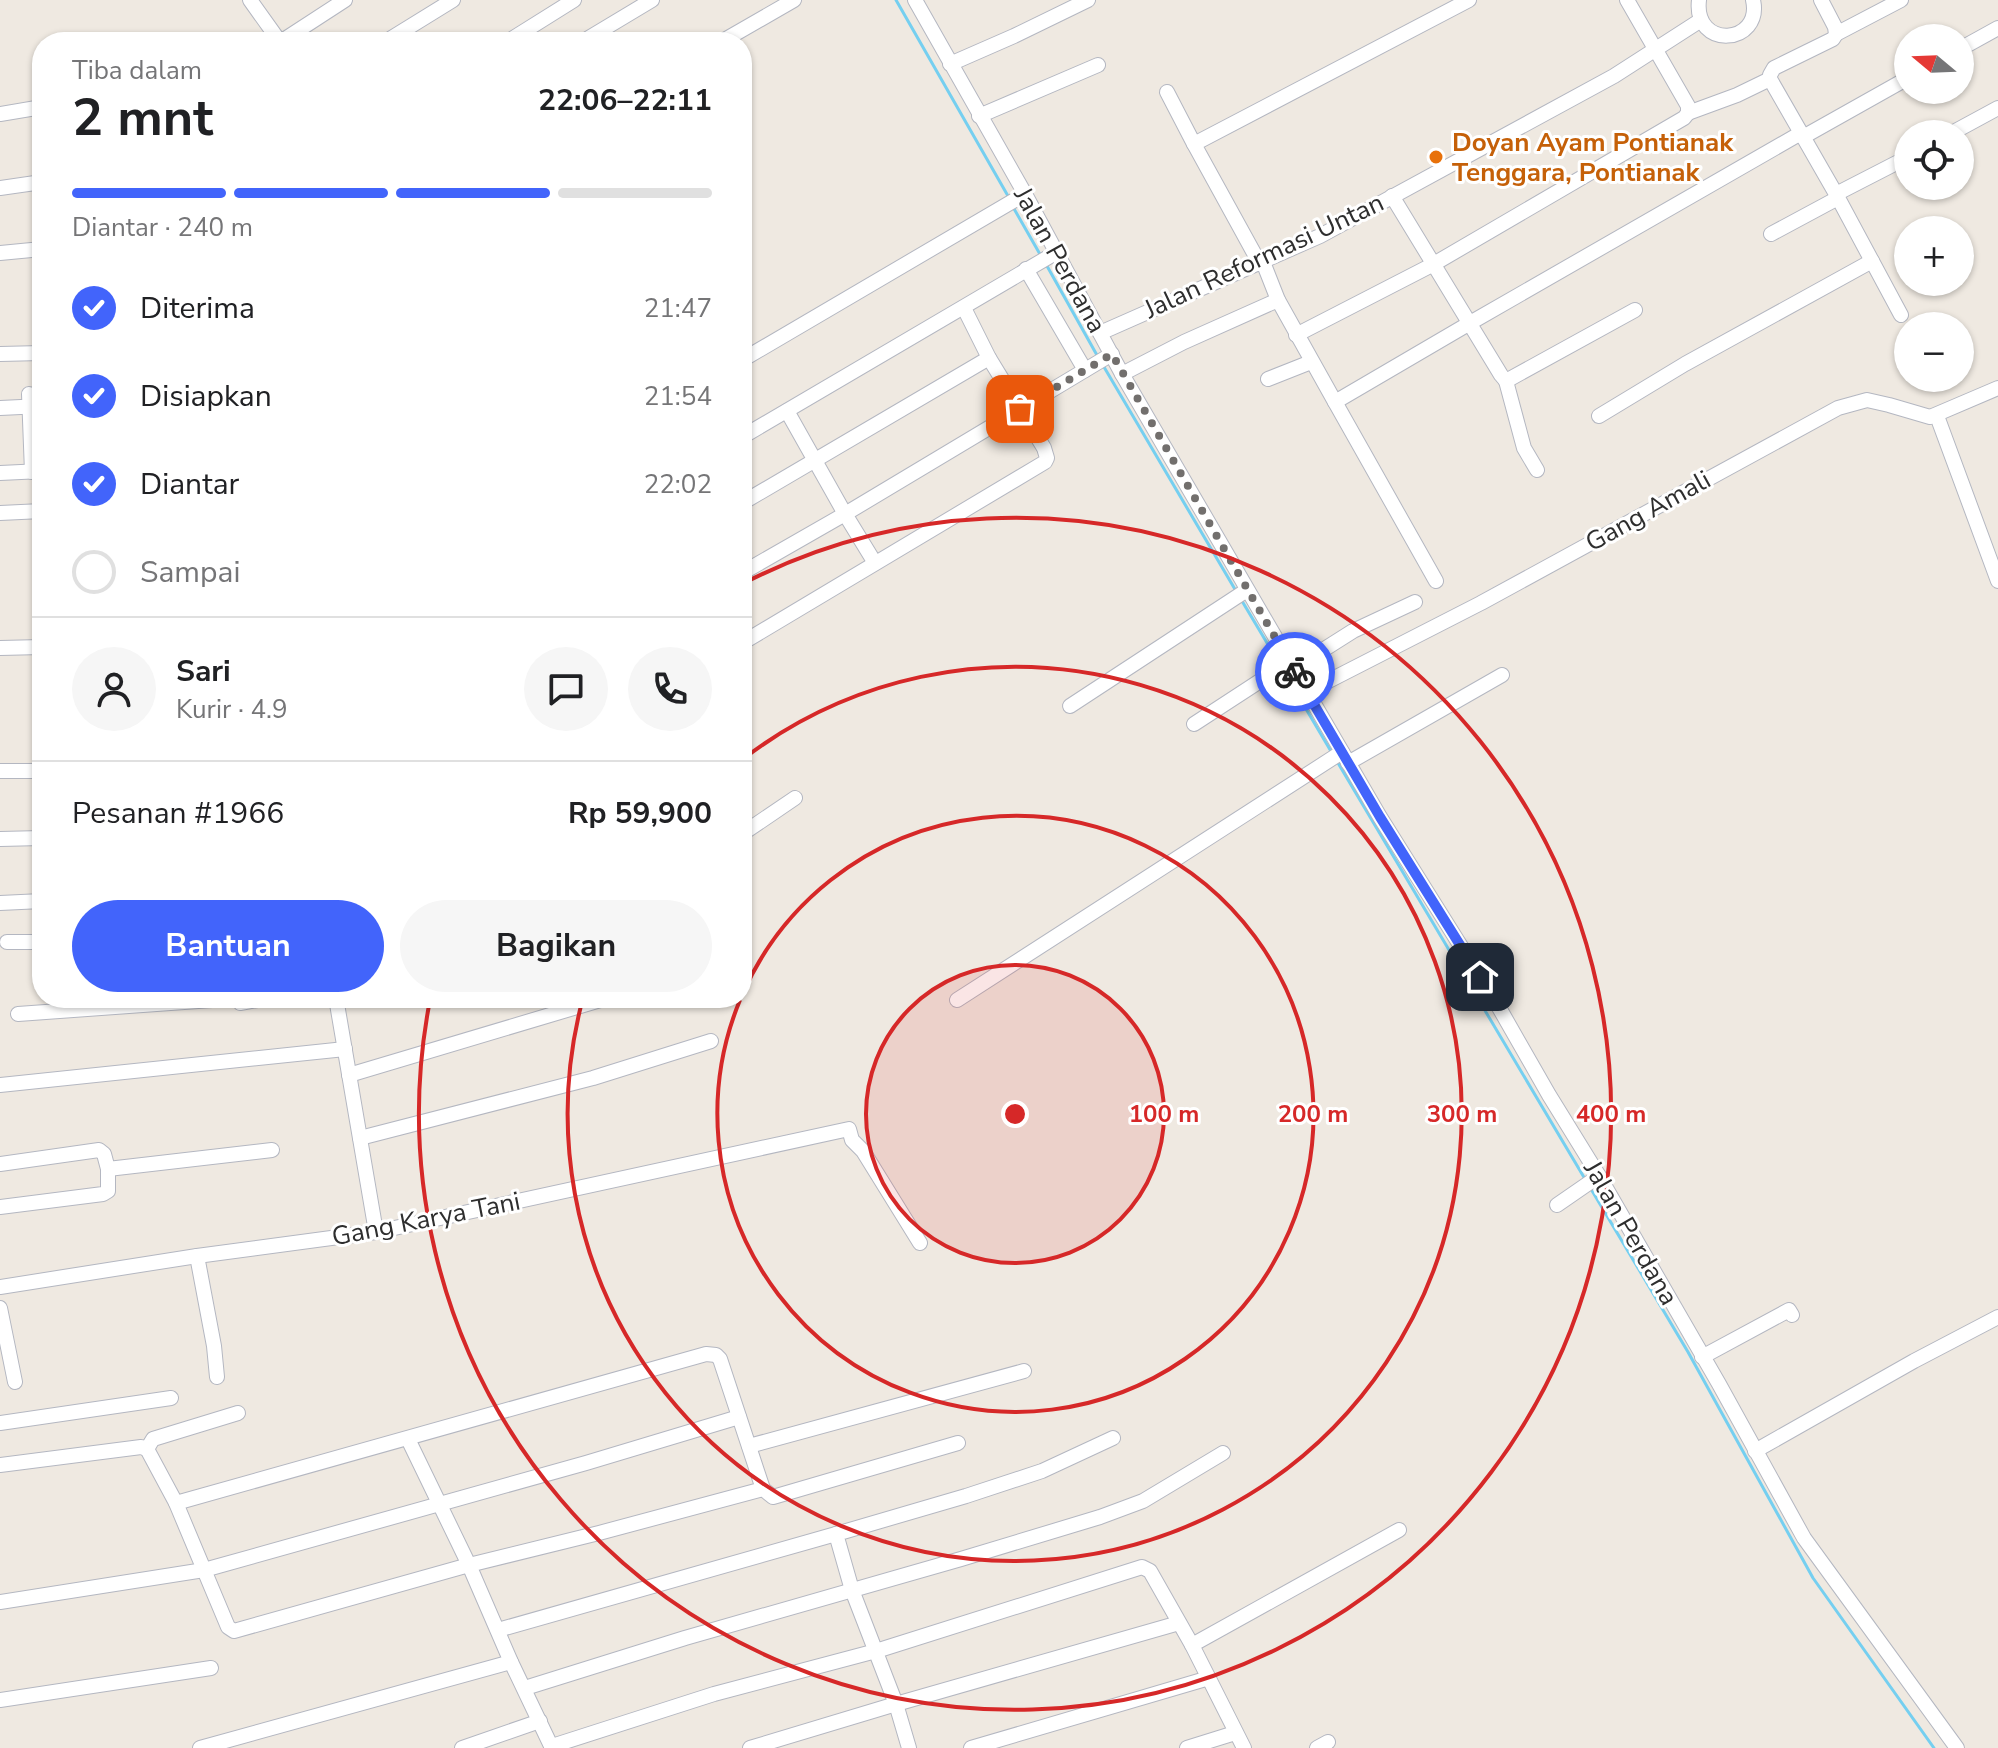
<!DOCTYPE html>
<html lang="id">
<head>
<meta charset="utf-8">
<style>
  :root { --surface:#fff; --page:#f6f6f6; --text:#202124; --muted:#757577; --line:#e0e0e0; --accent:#4264fb }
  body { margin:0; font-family:"Nunito Sans",sans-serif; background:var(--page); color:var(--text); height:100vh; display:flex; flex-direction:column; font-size:30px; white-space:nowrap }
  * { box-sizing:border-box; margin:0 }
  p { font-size:26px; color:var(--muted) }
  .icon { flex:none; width:44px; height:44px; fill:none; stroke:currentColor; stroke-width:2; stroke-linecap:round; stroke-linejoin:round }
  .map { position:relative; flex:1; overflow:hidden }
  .panel { position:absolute; left:32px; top:32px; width:720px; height:976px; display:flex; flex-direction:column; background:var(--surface); border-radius:32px; box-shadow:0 2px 6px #0004 }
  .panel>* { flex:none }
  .needle { width:52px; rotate:289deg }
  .controls { position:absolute; left:1894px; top:24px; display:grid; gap:16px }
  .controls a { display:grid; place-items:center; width:80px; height:80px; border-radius:50%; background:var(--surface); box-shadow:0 2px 6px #0004; font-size:40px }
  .pin { position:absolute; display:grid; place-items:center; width:68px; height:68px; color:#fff; margin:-34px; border-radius:16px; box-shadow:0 4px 12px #0006 }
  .courier { position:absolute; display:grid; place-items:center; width:80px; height:80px; margin:-40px; border:6px solid #4264fb; border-radius:50%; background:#fff; color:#222; box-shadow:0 2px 10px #0007 }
  .overview em { font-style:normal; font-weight:700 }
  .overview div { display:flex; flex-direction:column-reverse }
  .overview { display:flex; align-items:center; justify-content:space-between; height:136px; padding:0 40px }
  h1 { font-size:52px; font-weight:700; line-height:60px }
  .bar { display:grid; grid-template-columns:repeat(4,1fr); gap:12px 8px; align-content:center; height:96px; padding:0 40px }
  .bar i { height:10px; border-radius:6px; background:var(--line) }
  .bar .current { background:var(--accent) }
  .bar p { grid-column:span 4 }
  .line { display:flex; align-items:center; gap:20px; padding:0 40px; border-top:2px solid var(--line) }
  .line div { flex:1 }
  .round { display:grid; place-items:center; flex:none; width:84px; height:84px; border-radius:42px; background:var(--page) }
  ol { padding:0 40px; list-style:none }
  li { display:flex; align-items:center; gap:24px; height:88px }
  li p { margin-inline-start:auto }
  li .icon { padding:8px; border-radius:50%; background:var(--accent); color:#fff; stroke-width:4 }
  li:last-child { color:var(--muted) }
  li i { width:44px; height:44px; border:4px solid var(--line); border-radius:50% }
  .primary-button { display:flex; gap:16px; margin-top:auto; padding:16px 40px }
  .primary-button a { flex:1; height:92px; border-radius:48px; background:var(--accent); color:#fff; font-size:32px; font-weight:700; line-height:92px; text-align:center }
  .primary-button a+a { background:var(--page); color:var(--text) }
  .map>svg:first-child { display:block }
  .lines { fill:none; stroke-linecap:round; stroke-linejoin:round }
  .stream { stroke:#75cff0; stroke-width:3 }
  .minor-casing { stroke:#b4b7c1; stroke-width:16 }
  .minor { stroke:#fff; stroke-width:14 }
  .done { stroke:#726f6d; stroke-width:8; stroke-dasharray:0 14.4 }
  .route { stroke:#4264fb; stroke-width:10 }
  .ring { fill:none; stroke:#d62828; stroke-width:4 }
  .food-dot { fill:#e8710a; stroke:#fff; stroke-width:3 }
  .labels { text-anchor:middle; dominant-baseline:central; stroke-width:6; stroke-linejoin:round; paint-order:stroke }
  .food-label { font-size:26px; font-weight:bold; fill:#c56008; stroke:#fff; text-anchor:start }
  .street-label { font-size:26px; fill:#2e2e2e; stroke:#fff }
  .centre { fill:#d62828; stroke:#fff; stroke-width:4 }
  .ring-label { font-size:24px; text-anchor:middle; font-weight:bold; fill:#d62828; stroke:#fff; stroke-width:6; stroke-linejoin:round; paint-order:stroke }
</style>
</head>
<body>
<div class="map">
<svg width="1998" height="1748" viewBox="0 0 1998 1748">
  <rect width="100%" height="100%" fill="#efe9e1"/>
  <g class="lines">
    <g class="stream">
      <path d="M 896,0 L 1008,196"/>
      <path d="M 1013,207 L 1041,256"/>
      <path d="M 1047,266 L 1098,357"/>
      <path d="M 1104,367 L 1236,591"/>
      <path d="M 1242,601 L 1279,663"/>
      <path d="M 1283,670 L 1332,753"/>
      <path d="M 1338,763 L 1585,1179"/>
      <path d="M 1591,1189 L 1688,1352 L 1813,1578 L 1934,1748"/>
    </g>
    <g class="minor-casing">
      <g id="minor">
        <path d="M 250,0 L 280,42"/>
        <path d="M 915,0 L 1025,194 L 1122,374 L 1380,817 L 1497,1004 L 1549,1095 L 1599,1176 L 1719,1384 L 1804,1538 L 1957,1748"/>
        <path d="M 1699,0 C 1693,50 1763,45 1753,0"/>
        <path d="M 1821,0 L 1835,27 L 1836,34 L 1833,39 L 1774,68 L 1770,75 L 1770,79 L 1836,194 L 1901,315"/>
        <path d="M 1836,34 L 1901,0"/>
        <path d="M 285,39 L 345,0"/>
        <path d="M 385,42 L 453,0"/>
        <path d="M 507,42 L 574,0"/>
        <path d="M 582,42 L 652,0"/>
        <path d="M 721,42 L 794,0"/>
        <path d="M 1960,49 L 1998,28"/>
        <path d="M 950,64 L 1014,36 L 1088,0"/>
        <path d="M 1167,92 L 1194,144"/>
        <path d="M 1688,113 L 1737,95 L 1770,79"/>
        <path d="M 0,114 L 42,107"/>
        <path d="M 979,116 L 1098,65"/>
        <path d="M 1950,134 L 1998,108"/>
        <path d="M 1803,137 L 1908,78"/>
        <path d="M 0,188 L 42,182"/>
        <path d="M 1836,194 L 1908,157"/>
        <path d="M 1392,196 L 1501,375 L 1506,381 L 1635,310"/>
        <path d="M 1771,234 L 1838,198"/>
        <path d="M 0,253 L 42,249"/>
        <path d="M 1263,262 L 1278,300 L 1335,402 L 1470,323 L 1801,133"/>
        <path d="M 1260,264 L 1194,144 L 1469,0"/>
        <path d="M 1026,269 L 1085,370"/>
        <path d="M 1100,333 L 1320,236 L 1614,76 L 1701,20"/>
        <path d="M 1296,335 L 1432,265 L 1684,118 L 1688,113 L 1688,106 L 1627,0"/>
        <path d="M 0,354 L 42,353"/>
        <path d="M 742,360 L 1025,194"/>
        <path d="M 1122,374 L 1184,342 L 1278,300"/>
        <path d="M 1268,379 L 1311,362"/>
        <path d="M 1506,381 L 1524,448 L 1537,470"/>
        <path d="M 29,394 L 32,472"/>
        <path d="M 1335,402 L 1436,581"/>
        <path d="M 0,408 L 42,406"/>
        <path d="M 787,411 L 845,514 L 875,563"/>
        <path d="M 1599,416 L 1685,364 L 1872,261"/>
        <path d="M 1937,416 L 1998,581"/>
        <path d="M 742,437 L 1057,252"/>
        <path d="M 0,473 L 42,471"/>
        <path d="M 742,503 L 989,358"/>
        <path d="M 0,513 L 42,511"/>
        <path d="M 742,573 L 845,514 L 1112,354"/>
        <path d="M 742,643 L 1045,462 L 1047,458 L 1044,448 L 989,358 L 964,308"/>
        <path d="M 0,648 L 42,647"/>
        <path d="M 1293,669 L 1353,631 L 1415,602"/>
        <path d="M 1307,692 L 1481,603 L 1838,408 L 1867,400 L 1889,405 L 1930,417 L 1998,388"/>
        <path d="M 1070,706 L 1247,590"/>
        <path d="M 1194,724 L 1289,662"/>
        <path d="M 1348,763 L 1502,675"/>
        <path d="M 0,771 L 42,771"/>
        <path d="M 742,834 L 795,798"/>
        <path d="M 0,839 L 42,838"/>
        <path d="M 0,903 L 42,901"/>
        <path d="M 7,942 L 42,942"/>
        <path d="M 239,998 L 240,1003 L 269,998"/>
        <path d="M 336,998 L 376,1232"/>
        <path d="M 957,1000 L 1342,752"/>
        <path d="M 18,1014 L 226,999"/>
        <path d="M 349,1075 L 607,998"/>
        <path d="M 0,1085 L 345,1049"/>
        <path d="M 360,1138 L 593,1078 L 711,1041"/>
        <path d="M 0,1164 L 99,1150 L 104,1154 L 108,1169 L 272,1150"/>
        <path d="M 1557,1205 L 1599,1176"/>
        <path d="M 0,1207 L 103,1194 L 108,1191 L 108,1169"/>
        <path d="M 197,1256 L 214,1346 L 217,1377"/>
        <path d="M 0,1287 L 197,1256 L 376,1232 L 849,1129 L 852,1140 L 863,1151 L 920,1243"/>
        <path d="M 0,1308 L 15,1382"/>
        <path d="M 1702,1357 L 1789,1310 L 1792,1315"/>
        <path d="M 0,1423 L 171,1398"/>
        <path d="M 408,1439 L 469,1565 L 511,1662 L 552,1748"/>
        <path d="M 749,1446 L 1024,1371"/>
        <path d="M 147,1449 L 176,1503 L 228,1627 L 234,1631 L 469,1565 L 599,1533 L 763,1489 L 773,1497 L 958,1443"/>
        <path d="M 147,1449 L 153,1439 L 238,1413"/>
        <path d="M 1755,1451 L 1914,1361 L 1998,1317"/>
        <path d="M 0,1465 L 141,1447 L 147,1449"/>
        <path d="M 176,1503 L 706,1354 L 716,1355 L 720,1359 L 763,1489"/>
        <path d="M 0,1602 L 204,1570 L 586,1463 L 739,1417"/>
        <path d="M 498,1630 L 836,1534"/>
        <path d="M 1192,1645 L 1399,1530"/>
        <path d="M 525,1688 L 685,1638 L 961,1559 L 1100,1517 L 1143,1501 L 1223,1453"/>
        <path d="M 0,1700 L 211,1668"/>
        <path d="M 552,1746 L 714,1694 L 876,1651 L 1142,1567 L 1150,1571 L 1192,1645 L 1244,1748"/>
        <path d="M 200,1748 L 511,1662"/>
        <path d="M 462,1748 L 540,1721"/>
        <path d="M 750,1748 L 896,1704 L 1179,1623"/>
        <path d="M 909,1748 L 896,1704 L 852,1590 L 836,1534 L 966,1496 L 1042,1471 L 1113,1438"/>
        <path d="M 971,1748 L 1209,1678"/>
        <path d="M 1187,1748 L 1235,1733"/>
        <path d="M 1317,1748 L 1328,1742"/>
      </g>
    </g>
    <use href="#minor" class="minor"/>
  </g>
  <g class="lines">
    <path class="done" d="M 1020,409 L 1112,354 L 1295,672"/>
    <path class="route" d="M 1295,672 L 1380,817 L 1480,977"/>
  </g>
  <circle cx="1015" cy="1114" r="149" fill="#d62828" fill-opacity=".12"/>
  <g class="ring">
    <circle cx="1015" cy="1114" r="149"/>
    <path d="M743 993A298 298 0 1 1 740 1000"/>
    <path d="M743 759A447 447 0 1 1 583 998"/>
    <path d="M744 583A596 596 0 1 1 430 1000"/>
  </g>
  <circle class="food-dot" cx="1436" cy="157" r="8"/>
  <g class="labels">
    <g class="food-label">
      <text x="1452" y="142">Doyan Ayam Pontianak<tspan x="1452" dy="30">Tenggara, Pontianak</tspan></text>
    </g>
    <g class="street-label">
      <text transform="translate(1264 256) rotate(-25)">Jalan Reformasi Untan</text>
      <text transform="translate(1060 260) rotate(61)">Jalan Perdana</text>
      <text transform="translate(1648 511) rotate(-29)">Gang Amali</text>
      <text transform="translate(426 1219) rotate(-11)">Gang Karya Tani</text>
      <text transform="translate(1631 1233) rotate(60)">Jalan Perdana</text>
    </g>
  </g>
  <circle cx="1015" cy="1114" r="12" class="centre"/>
  <g class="ring-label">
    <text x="1164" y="1122">100 m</text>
    <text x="1313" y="1122">200 m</text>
    <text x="1462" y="1122">300 m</text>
    <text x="1611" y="1122">400 m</text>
  </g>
</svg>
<div class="controls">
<a><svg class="needle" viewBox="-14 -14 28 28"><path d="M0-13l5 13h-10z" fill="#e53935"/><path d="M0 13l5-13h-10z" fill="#757577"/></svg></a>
<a><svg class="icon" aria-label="locate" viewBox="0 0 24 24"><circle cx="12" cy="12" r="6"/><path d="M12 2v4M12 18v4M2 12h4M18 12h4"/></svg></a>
<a>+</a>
<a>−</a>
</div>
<div class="pin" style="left:1020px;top:409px;background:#ea580c"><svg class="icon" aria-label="bag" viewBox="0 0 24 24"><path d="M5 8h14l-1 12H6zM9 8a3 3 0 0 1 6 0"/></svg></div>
<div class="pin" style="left:1480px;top:977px;background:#1f2937"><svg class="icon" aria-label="home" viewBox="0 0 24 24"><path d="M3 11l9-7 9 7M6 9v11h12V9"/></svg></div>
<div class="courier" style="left:1295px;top:672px"><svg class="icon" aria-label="bike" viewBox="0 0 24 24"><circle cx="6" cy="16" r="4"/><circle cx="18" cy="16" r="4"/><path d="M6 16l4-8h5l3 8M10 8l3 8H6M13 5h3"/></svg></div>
<section class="panel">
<div class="overview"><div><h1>2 mnt</h1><p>Tiba dalam</p></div><em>22:06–22:11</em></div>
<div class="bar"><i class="current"></i><i class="current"></i><i class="current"></i><i></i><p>Diantar · 240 m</p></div>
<ol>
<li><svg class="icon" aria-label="check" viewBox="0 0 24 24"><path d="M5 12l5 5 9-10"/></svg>Diterima<p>21:47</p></li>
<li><svg class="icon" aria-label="check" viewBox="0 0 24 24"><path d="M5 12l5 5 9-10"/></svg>Disiapkan<p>21:54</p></li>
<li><svg class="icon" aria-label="check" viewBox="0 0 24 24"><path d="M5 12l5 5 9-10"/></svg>Diantar<p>22:02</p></li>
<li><i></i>Sampai</li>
</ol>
<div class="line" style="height:144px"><a class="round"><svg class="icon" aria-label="person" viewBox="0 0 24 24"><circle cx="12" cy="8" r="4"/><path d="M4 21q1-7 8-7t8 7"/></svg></a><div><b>Sari</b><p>Kurir · 4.9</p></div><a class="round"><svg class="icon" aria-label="chat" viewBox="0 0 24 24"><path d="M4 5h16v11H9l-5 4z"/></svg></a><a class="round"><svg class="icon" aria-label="phone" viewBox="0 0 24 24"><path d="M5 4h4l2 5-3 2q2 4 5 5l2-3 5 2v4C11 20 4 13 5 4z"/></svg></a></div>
<div class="line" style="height:104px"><div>Pesanan #1966</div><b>Rp 59,900</b></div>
<div class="primary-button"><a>Bantuan</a><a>Bagikan</a></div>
</section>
</div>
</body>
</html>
